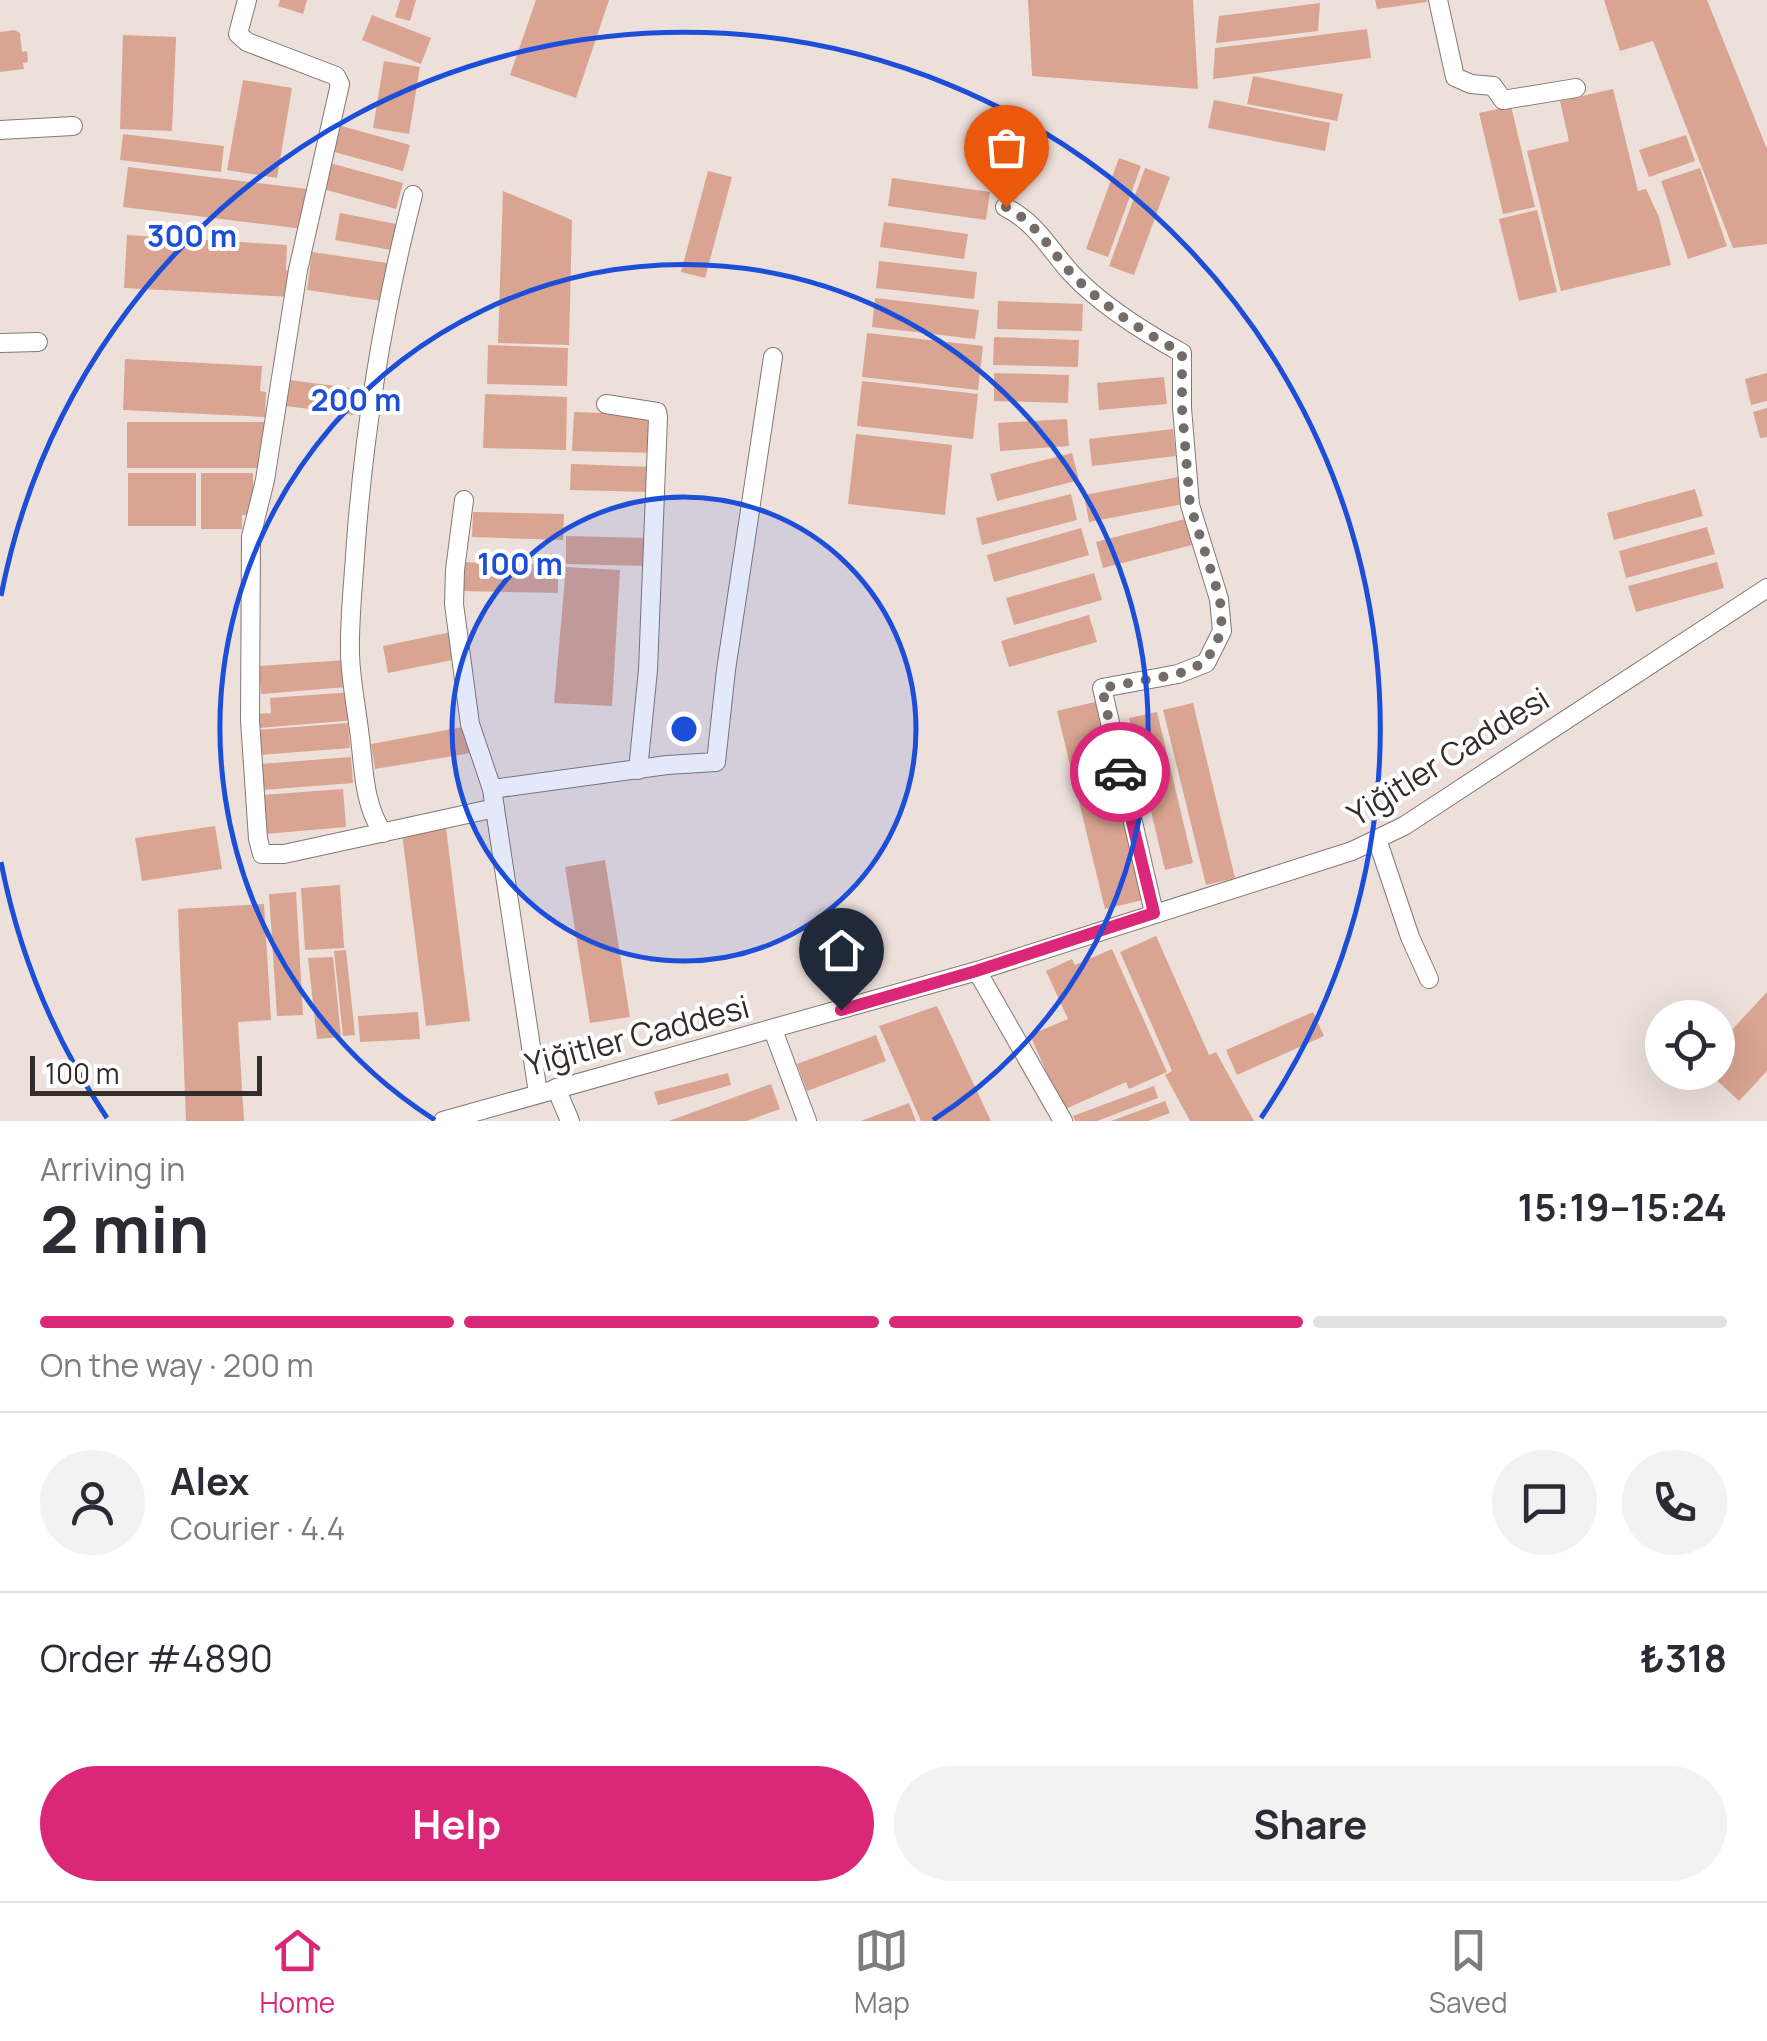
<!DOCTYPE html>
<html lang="en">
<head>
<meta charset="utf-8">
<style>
  :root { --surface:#fff; --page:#f2f2f3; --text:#2b2b33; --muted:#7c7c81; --line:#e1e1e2; --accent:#db2777 }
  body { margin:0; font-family:Manrope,sans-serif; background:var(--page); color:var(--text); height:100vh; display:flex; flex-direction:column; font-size:38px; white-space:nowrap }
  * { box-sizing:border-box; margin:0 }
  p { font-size:32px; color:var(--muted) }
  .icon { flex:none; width:55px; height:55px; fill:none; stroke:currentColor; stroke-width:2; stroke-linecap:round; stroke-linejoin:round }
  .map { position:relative; height:1121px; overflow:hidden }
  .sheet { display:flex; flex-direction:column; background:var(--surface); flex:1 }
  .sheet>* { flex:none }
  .tools { position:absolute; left:1645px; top:1000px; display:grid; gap:20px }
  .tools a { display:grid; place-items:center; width:90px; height:90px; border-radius:50%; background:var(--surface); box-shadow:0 10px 40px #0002; font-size:50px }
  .scale { position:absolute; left:30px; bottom:25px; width:232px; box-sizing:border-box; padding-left:10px; border:5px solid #322d2b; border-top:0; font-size:28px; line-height:35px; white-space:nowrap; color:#322d2b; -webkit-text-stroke:8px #fff; paint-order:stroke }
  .pin { position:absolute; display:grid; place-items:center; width:85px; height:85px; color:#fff; margin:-102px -42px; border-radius:50% 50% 50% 0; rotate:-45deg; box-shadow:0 0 10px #0007 }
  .pin .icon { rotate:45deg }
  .courier { position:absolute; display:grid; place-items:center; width:100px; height:100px; margin:-50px; border:8px solid #db2777; border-radius:50%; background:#fff; color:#222; box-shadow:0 2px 12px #0007 }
  .summary em { font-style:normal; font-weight:700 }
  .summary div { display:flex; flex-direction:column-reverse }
  .summary { display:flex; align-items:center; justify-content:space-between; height:170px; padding:0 40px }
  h1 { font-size:65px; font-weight:700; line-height:75px }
  .bar { display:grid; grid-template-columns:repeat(4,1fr); gap:15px 10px; align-content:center; height:120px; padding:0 40px }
  .bar i { height:12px; border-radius:8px; background:var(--line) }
  .bar .on { background:var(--accent) }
  .bar p { grid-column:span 4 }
  .line { display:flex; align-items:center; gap:25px; padding:0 40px; border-top:2px solid var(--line) }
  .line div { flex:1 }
  .round { display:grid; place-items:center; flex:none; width:105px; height:105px; border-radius:52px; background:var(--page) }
  .button { display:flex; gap:20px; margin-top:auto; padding:20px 40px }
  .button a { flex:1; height:115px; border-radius:60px; background:var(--accent); color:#fff; font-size:40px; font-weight:700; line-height:115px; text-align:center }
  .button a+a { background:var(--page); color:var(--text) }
  .tabs { display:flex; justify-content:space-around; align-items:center; height:140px; border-top:2px solid var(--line); background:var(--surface); font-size:28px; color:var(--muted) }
  .tabs a { display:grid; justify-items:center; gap:5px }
  .tabs .on { color:var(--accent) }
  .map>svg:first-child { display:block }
  .building { fill:#d9a491 }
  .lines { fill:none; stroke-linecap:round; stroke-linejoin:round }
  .minor-casing { stroke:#847873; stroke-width:20 }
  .minor { stroke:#fff; stroke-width:18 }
  .done { stroke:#736c69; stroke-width:10; stroke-dasharray:0 18 }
  .route { stroke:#db2777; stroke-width:12 }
  .ring { fill:none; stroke:#1d4ed8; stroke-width:5 }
  .labels { text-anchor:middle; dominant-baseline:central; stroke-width:8; stroke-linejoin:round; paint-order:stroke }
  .street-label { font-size:32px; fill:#322d2b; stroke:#fff }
  .centre { fill:#1d4ed8; stroke:#fff; stroke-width:5 }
  .ring-label { font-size:30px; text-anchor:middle; font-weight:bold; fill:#1d4ed8; stroke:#fff; stroke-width:8; stroke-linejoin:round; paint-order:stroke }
</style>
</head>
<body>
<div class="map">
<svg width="1767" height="1121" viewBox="0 0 1767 1121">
  <rect width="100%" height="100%" fill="#ede0db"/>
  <g class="building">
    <path d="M 280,0 L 307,0 L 303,14 L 278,6 Z"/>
    <path d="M 400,0 L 416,0 L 410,21 L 395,17 Z"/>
    <path d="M 536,0 L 609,0 L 576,98 L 510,75 Z"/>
    <path d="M 1028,0 L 1193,0 L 1198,89 L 1032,76 Z"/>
    <path d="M 1375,0 L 1427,0 L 1427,2 L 1377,9 Z"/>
    <path d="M 1604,0 L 1707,0 L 1767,149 L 1767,244 L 1733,248 L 1653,41 L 1620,51 Z"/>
    <path d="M 1320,3 L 1318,31 L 1216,43 L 1219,16 Z"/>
    <path d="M 372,15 L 431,38 L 421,64 L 362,40 Z"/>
    <path d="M 1367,29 L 1371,58 L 1213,79 L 1215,48 Z"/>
    <path d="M 14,30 L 20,33 L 22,52 L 27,51 L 28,62 L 23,63 L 24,69 L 0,72 L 0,32 Z"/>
    <path d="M 123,35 L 176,37 L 172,131 L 120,129 Z"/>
    <path d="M 384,61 L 420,67 L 409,134 L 373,128 Z"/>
    <path d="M 1253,76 L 1343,94 L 1337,121 L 1247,104 Z"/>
    <path d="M 243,80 L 292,88 L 277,178 L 227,170 Z"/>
    <path d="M 1613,89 L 1638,191 L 1646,189 L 1659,217 L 1671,265 L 1561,291 L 1527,151 L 1569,141 L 1560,101 Z"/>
    <path d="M 1214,100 L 1330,123 L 1325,151 L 1208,128 Z"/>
    <path d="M 1511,106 L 1535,207 L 1503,214 L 1479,113 Z"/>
    <path d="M 338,125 L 410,145 L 403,171 L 331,151 Z"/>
    <path d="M 123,134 L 224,146 L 221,172 L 120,160 Z"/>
    <path d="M 1686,135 L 1695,161 L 1649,177 L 1639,150 Z"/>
    <path d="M 1119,158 L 1141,166 L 1108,257 L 1086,249 Z"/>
    <path d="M 330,163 L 403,183 L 396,209 L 323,189 Z"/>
    <path d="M 128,167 L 307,189 L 303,229 L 123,207 Z"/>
    <path d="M 1145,168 L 1170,177 L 1134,275 L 1109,266 Z"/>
    <path d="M 1700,168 L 1727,246 L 1688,259 L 1661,181 Z"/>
    <path d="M 708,171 L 732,177 L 705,278 L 681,272 Z"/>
    <path d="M 892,178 L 990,192 L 986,220 L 888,206 Z"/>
    <path d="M 503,191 L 572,220 L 569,345 L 498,343 Z"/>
    <path d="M 1537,210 L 1557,292 L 1519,301 L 1499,219 Z"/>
    <path d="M 340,213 L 396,224 L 391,250 L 335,240 Z"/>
    <path d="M 884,222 L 968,234 L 964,259 L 880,247 Z"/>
    <path d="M 127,235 L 287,245 L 286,270 L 294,270 L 293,297 L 124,288 Z"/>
    <path d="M 312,252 L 387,263 L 382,301 L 307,290 Z"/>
    <path d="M 879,261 L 977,272 L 974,299 L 876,288 Z"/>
    <path d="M 875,298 L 979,310 L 975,339 L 872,327 Z"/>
    <path d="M 998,301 L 1083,304 L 1082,331 L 997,329 Z"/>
    <path d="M 867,333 L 983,346 L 978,390 L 862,377 Z"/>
    <path d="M 994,337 L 1079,340 L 1078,367 L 993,365 Z"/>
    <path d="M 488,345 L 568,348 L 567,386 L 487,384 Z"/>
    <path d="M 125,359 L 262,366 L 260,391 L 266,392 L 265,417 L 123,410 Z"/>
    <path d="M 994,373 L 1069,375 L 1068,403 L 994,401 Z"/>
    <path d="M 1767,373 L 1767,401 L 1751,405 L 1745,379 Z"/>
    <path d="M 1164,377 L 1167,404 L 1099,410 L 1097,383 Z"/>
    <path d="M 290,380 L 366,390 L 363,416 L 286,406 Z"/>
    <path d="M 862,381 L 978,394 L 973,439 L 857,426 Z"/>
    <path d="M 485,394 L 567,397 L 566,450 L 483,448 Z"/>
    <path d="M 1767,408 L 1767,437 L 1760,438 L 1753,412 Z"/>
    <path d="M 574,412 L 657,415 L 656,453 L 572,451 Z"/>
    <path d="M 1067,419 L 1069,446 L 1000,451 L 998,423 Z"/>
    <rect x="127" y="422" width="137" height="46"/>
    <path d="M 1173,429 L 1176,456 L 1092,466 L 1089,439 Z"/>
    <path d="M 856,434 L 952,445 L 945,515 L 848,504 Z"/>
    <path d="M 1072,453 L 1079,480 L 997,501 L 990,474 Z"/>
    <path d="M 571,464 L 652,467 L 651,492 L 570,490 Z"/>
    <rect x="128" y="473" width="68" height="53"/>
    <path d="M 201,473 L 253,473 L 253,515 L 242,515 L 242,529 L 201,529 Z"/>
    <path d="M 1178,477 L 1183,504 L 1089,522 L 1084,495 Z"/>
    <path d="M 1695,489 L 1703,516 L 1614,540 L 1607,513 Z"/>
    <path d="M 1071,494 L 1077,520 L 982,545 L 976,518 Z"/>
    <path d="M 473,512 L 564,514 L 563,540 L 472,537 Z"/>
    <path d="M 1185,519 L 1192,545 L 1103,568 L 1096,542 Z"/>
    <path d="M 1707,527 L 1715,554 L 1626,578 L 1619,551 Z"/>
    <path d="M 1081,528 L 1089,555 L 994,582 L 987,555 Z"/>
    <path d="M 566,536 L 648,538 L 647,566 L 566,564 Z"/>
    <path d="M 463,562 L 558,565 L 558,593 L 462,591 Z"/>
    <path d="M 1717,562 L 1724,588 L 1636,612 L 1628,586 Z"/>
    <path d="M 566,567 L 620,570 L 612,706 L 554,703 Z"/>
    <path d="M 1094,573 L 1102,600 L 1014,625 L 1006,598 Z"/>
    <path d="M 1089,615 L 1097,642 L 1009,667 L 1001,641 Z"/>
    <path d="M 451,632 L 457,659 L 388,673 L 383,646 Z"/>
    <path d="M 345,660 L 347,687 L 261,694 L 259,666 Z"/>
    <path d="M 353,692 L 355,720 L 259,728 L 257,714 L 271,713 L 270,698 Z"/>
    <path d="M 1099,701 L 1147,899 L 1105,909 L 1057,711 Z"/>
    <path d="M 1193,703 L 1235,878 L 1206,885 L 1163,710 Z"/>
    <path d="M 1157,712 L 1193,863 L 1165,870 L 1129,718 Z"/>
    <path d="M 348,723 L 350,748 L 259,755 L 257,730 Z"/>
    <path d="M 463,727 L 471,753 L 375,769 L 371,744 Z"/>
    <path d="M 351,757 L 353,783 L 262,790 L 260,764 Z"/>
    <path d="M 343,789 L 346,827 L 265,834 L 262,795 Z"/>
    <path d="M 215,826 L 222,869 L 142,881 L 135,838 Z"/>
    <path d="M 446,828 L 470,1021 L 426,1026 L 402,833 Z"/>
    <path d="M 605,860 L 630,1017 L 590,1023 L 565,867 Z"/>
    <path d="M 340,885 L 344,948 L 305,950 L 301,888 Z"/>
    <path d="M 296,892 L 303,1015 L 277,1016 L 269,894 Z"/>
    <path d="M 264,904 L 271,1020 L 238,1022 L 244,1121 L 186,1121 L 178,909 Z"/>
    <path d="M 1156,936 L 1209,1055 L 1216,1052 L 1254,1121 L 1190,1121 L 1165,1075 L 1172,1071 L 1120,952 Z"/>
    <path d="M 1112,949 L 1167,1072 L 1129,1089 L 1126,1082 L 1063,1110 L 1030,1035 L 1068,1019 L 1046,971 L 1072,959 L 1075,965 Z"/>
    <path d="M 346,950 L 355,1035 L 343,1036 L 334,951 Z"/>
    <path d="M 333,957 L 341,1037 L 317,1039 L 308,958 Z"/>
    <path d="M 1767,992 L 1767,1071 L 1739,1101 L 1708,1072 L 1718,1072 L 1718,1045 Z"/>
    <path d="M 937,1006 L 991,1121 L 921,1121 L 879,1026 Z"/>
    <path d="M 418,1012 L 420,1039 L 360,1042 L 358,1016 Z"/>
    <path d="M 1313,1012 L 1324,1036 L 1237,1075 L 1226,1050 Z"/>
    <path d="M 876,1035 L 886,1061 L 807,1091 L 797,1064 Z"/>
    <path d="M 728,1073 L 731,1085 L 658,1105 L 654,1092 Z"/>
    <path d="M 771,1084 L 780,1109 L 747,1121 L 669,1121 Z"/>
    <path d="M 1154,1086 L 1158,1098 L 1097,1121 L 1075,1121 L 1073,1116 Z"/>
    <path d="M 1165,1101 L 1170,1113 L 1148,1121 L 1111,1121 Z"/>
    <path d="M 909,1103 L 916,1121 L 861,1121 Z"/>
  </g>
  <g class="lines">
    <g class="minor-casing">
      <g id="minor">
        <path d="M 247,0 L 238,34 L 247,42 L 336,76 L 340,84 L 298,270 L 265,480 L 251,537 L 250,720 L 258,839 L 262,854 L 284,854 L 495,808"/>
        <path d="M 1438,0 L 1455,77 L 1471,84 L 1493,86 L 1503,100 L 1576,88"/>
        <path d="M 0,130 L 73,126"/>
        <path d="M 1005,207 C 1037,223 1049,249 1072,274 C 1102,306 1144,332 1182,353 L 1182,408 L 1190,505 L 1219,599 L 1222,631 L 1206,663 L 1178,674 L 1102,688 L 1154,913"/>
        <path d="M 0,343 L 38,342"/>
        <path d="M 606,404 L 657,412 L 658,417 L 648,670 L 638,770"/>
        <path d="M 464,500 L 455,570 L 454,604 L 470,724 L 492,789 L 538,1093"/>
        <path d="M 492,789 L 667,765 L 716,762 L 726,670 L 773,357"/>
        <path d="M 383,833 C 364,805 364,771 360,738 C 357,711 351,682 350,655 C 349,617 354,578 356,541 C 365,425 384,308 413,195"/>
        <path d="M 1377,839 L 1410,937 L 1429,979"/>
        <path d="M 977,971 L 1063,1121"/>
        <path d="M 773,1030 L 807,1121"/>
        <path d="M 556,1088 L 570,1121"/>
        <path d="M 443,1121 L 977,971 L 1352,851 L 1404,826 L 1767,588"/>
      </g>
    </g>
    <use href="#minor" class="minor"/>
  </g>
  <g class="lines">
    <path class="done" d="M 1006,207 C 1037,223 1049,249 1072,274 C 1102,306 1144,332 1182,353 L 1182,408 L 1190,505 L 1220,599 L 1222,631 L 1206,662 L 1178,674 L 1102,688 L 1120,772"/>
    <path class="route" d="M 841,1010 L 976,971 L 1154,913 L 1120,772"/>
  </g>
  <circle cx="684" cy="729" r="232" fill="#1d4ed8" fill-opacity=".12"/>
  <g class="ring">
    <circle cx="684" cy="729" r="232"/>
    <path d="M435 1120A464 464 0 1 1 933 1120"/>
    <path d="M107 1118A696 696 0 0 1 1 862M1 596A696 696 0 1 1 1261 1118"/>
  </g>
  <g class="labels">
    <g class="street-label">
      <text transform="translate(1448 756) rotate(-32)">Yiğitler Caddesi</text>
      <text transform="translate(637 1035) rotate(-15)">Yiğitler Caddesi</text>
    </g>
  </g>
  <circle cx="684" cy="729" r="15" class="centre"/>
  <g class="ring-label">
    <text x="192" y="247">300 m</text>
    <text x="356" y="411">200 m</text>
    <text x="520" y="575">100 m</text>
  </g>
</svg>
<div class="tools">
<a><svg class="icon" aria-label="locate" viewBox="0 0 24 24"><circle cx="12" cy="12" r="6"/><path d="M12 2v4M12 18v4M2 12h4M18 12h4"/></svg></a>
</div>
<div class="scale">100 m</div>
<div class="pin" style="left:1006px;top:207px;background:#ea580c"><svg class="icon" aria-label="bag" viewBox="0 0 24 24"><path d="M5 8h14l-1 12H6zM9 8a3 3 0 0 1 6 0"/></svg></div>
<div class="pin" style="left:841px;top:1010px;background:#1f2937"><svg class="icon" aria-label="home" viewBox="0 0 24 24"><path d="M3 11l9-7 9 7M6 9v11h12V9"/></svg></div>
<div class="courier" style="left:1120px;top:772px"><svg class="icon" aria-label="car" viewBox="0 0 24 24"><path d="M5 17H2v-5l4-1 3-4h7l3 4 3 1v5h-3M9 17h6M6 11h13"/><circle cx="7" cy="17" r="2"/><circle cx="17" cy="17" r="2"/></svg></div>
</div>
<section class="sheet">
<div class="summary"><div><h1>2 min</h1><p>Arriving in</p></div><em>15:19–15:24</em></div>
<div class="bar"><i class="on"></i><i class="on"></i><i class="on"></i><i></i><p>On the way · 200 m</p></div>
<div class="line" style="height:180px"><a class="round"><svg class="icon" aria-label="person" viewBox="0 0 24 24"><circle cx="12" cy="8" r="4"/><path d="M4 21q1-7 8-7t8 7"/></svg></a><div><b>Alex</b><p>Courier · 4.4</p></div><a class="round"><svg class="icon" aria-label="chat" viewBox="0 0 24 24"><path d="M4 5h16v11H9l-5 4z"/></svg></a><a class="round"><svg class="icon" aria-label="phone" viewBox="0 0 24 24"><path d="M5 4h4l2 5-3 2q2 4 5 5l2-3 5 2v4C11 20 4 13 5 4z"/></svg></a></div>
<div class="line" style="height:130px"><div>Order #4890</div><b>₺318</b></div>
<div class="button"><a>Help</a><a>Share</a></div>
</section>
<nav class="tabs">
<a class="on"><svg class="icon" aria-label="home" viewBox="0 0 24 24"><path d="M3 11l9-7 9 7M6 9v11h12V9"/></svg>Home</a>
<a><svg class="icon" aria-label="map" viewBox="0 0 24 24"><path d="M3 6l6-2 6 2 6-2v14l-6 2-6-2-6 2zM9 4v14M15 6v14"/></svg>Map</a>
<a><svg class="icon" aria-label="saved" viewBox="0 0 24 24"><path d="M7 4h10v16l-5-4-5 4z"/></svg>Saved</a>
</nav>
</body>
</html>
